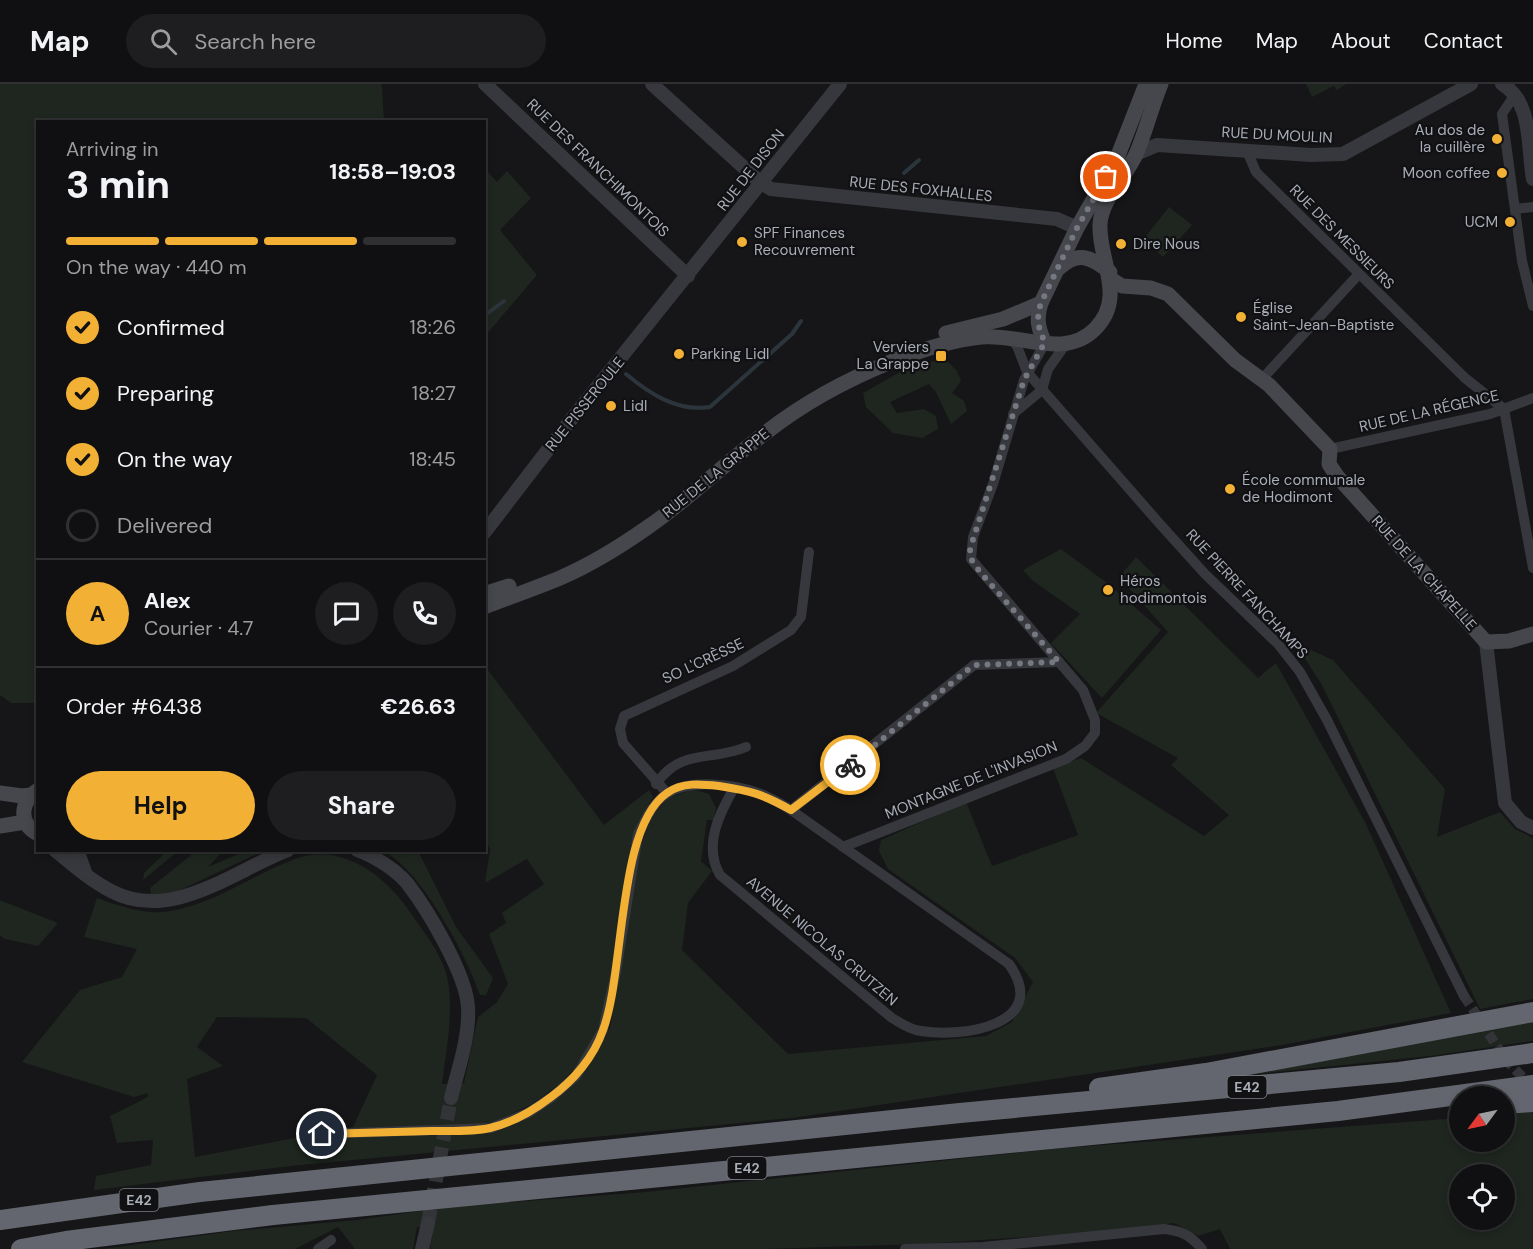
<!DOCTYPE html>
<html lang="en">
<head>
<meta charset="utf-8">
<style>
  :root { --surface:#101012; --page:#1e1e20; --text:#f1f3f6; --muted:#9c9d9f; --line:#303032; --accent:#f2b134 }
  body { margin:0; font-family:"DM Sans",sans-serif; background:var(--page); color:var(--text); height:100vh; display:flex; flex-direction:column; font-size:22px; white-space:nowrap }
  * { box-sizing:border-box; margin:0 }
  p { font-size:20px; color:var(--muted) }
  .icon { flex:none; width:33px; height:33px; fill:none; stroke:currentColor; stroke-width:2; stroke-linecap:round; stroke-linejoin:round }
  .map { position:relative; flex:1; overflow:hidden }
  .sheet { position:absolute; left:36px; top:36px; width:450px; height:732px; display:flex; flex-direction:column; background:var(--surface); border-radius:0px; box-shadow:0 3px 9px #0003,0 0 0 2px var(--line) }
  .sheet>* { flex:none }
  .needle { width:39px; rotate:237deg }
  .tools { position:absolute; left:1449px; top:1002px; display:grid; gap:12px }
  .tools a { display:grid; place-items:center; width:66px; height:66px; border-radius:50%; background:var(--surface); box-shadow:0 3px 9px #0003,0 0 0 2px var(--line); font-size:30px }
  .pin { position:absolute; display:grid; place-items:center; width:51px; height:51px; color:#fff; margin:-26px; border:3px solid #fff; border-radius:50%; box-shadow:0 2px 6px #0007 }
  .courier { position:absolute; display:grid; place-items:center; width:60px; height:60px; margin:-30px; border:4px solid #f2b134; border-radius:50%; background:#fff; color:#222; box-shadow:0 2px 8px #0007 }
  .headline em { font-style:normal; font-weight:700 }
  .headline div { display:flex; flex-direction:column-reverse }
  .headline { display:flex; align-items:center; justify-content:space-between; height:102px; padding:0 30px }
  h1 { font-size:39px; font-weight:700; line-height:45px }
  .bar { display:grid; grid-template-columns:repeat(4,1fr); gap:9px 6px; align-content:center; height:72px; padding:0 30px }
  .bar i { height:8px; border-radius:4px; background:var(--line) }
  .bar .selected { background:var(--accent) }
  .bar p { grid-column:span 4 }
  .line { display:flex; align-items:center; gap:15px; padding:0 30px; border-top:2px solid var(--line) }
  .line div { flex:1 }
  .round { display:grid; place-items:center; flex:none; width:63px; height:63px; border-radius:32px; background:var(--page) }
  ol { padding:0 30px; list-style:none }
  li { display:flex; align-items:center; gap:18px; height:66px }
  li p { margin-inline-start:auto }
  li .icon { padding:6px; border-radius:50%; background:var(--accent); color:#111; stroke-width:4 }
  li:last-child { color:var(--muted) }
  li i { width:33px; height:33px; border:3px solid var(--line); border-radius:50% }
  .action { display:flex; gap:12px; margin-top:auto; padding:12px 30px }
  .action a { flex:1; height:69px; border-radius:36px; background:var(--accent); color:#111; font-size:24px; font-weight:700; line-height:69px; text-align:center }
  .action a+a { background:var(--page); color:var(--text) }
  header { display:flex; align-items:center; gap:36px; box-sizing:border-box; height:84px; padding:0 30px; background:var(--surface); border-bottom:2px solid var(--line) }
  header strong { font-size:28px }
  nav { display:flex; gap:33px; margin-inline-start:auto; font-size:21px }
  .search { width:420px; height:54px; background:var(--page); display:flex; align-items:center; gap:15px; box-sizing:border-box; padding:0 21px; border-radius:33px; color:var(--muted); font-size:22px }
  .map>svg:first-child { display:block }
  .green { fill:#1e261f; fill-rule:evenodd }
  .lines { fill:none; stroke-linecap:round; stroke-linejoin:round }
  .stream { stroke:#2c353c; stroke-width:4 }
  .minor-tunnel { stroke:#333438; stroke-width:10; stroke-dasharray:10 5; stroke-linecap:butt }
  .tertiary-tunnel { stroke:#333438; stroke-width:14; stroke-dasharray:14 7; stroke-linecap:butt }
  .minor { stroke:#37383d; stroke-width:10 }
  .tertiary { stroke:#37383d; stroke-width:14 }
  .secondary { stroke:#45474d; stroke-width:15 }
  .motorway { stroke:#63666e; stroke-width:20 }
  .done { stroke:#757880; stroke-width:6; stroke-dasharray:0 10.8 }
  .route { stroke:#f2b134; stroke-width:8 }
  .poi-dot { fill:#f2b134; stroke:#111113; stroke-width:2 }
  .labels { text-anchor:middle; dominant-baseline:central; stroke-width:4.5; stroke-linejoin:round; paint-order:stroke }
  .shield { fill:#111113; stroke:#7b7e86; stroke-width:1.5 }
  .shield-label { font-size:14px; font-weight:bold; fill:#a8adb8 }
  .poi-label { font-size:15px; fill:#a8adb8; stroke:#111113; text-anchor:start }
  .street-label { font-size:15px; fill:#a8adb8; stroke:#111113 }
</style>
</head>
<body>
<header>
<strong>Map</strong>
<div class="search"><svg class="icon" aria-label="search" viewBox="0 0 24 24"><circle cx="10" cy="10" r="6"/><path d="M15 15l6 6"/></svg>Search here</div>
<nav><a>Home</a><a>Map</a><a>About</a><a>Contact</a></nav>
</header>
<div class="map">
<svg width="1533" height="1165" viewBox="0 0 1533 1165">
  <rect width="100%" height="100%" fill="#161618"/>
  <g class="green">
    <path d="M 0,0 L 381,0 L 382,3 L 384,37 L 38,38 L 37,619 L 11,619 L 0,611 Z"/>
    <path d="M 1306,0 L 1346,0 L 1337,6 L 1334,2 L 1312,13 Z"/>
    <path d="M 486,86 L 497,98 L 507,87 L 531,114 L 500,146 L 537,191 L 485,252 Z"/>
    <path d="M 1169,123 L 1192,141 L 1163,173 L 1143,156 Z"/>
    <path d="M 933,277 L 947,277 L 957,287 L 961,297 L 952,309 L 964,317 L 967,327 L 951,340 L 936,308 L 929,300 L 890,318 L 897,329 L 924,325 L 936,332 L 938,345 L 922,354 L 893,349 L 866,323 L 863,309 L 902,287 Z"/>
    <path d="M 1061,465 L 1107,499 L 1161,546 L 1102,614 L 1051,559 L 1080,530 L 1032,496 L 1023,486 Z"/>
    <path d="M 1136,473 L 1258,594 L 1276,579 L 1366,740 L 1451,929 L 1282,961 L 792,1034 L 291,1082 L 94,1106 L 96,1092 L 151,1081 L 153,1056 L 117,1059 L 110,1032 L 148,1013 L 148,1009 L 134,1013 L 22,978 L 80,906 L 122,893 L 137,865 L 84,853 L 97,814 C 117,821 142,830 164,828 C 212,822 250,792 295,775 C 343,757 388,794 412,831 C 424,848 439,867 445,886 C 456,918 446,967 442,1000 L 464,999 L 478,933 L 497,918 L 508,900 L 489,850 L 506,839 L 502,829 L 544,800 L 527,775 L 485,799 L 490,766 L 484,750 L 485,582 L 604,741 L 649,706 L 653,713 L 635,745 L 610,898 L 597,949 L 583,976 L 560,1000 L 532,1020 L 497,1037 L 499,1043 L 584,987 L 610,944 L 639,768 L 648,738 L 667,715 L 692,705 L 709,710 L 716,724 L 714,736 L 707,736 L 701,777 L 712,787 L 688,819 L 682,866 L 788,970 L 986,952 L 1012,938 L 1033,898 L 1015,874 L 888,785 L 879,767 L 881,756 L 966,718 L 992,782 L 1078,751 L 1053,684 L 1081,674 L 1204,752 L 1229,731 L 1171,681 L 1178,674 L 1096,629 L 1168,548 L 1119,493 ZM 217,933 L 306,934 L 377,991 L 353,1043 L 195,1073 L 187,995 L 223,982 L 197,963 Z"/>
    <path d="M 1302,562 L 1333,576 L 1445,705 L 1437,753 L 1500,728 L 1515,745 L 1533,754 L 1533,915 L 1480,925 L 1322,601 L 1298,564 Z"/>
    <path d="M 167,767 L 178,767 L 143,796 L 144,789 Z"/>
    <path d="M 196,767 L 217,767 L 220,770 L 208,783 L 246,767 L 263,767 L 176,808 L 151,811 L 150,804 Z"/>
    <path d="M 384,767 L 418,767 L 456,843 L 493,894 L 486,911 L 480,911 C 466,870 422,788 384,767 Z"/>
    <path d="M 0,817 L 2,817 L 58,839 L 38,862 L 5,855 L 0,851 Z"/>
    <path d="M 1533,935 L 1533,957 L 1525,958 L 1430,972 L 1247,991 Z"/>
    <path d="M 1533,1028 L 1533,1165 L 1230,1165 L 1220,1145 L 1198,1152 L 1174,1139 L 1103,1148 L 921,1160 L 763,1165 L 430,1165 L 434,1142 L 417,1143 L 413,1165 L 355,1165 L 338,1143 L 295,1165 L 103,1165 L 233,1147 L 357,1136 L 448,1123 L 646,1108 L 1063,1064 L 1459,1034 L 1460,1058 L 1504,1058 L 1505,1030 ZM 1460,1090 L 1504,1090 L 1504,1136 L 1460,1136 Z"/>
  </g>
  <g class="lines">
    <g class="stream">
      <path d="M 904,89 L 919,76"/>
      <path d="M 484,232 L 504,217"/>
      <path d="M 626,290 C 650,310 677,328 710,323 L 792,250 L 801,237"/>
    </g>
    <path class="minor-tunnel" d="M 1464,912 L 1506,976 L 1531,1002"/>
    <path class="tertiary-tunnel" d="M 428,1139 L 451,1014"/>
    <g class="minor">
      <path d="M 1520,15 L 1512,15 L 1502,30 L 1522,177 L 1533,222"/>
      <path d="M 1247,67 L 1256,88 L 1465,294 L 1504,325"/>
      <path d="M 1515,125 L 1533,123"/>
      <path d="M 1008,252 L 1017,262 L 1027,288 L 1159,439 L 1205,490 L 1278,560 L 1300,588 L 1327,636 L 1464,912"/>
      <path d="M 1262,295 L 1358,191"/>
      <path d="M 1042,306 L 1048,285 L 1065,261"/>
      <path d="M 1504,325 L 1533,484"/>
      <path d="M 1013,330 L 1042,306"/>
      <path d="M 1330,365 L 1490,330 L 1533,314"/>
      <path d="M 656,700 C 682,663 711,678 746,663"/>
      <path d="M 667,709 L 623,659 L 620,645 L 624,632 L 733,582 L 791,546 L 801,533 L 809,468"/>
      <path d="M 791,726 L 974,581 L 1059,578"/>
      <path d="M 843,763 L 1066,675 L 1085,662 L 1095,649 L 1095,636 L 1083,606 L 971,475 L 973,453 L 993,400 L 1024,296 L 1045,259"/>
      <path d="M 322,1050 L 491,1044 L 528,1029 L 552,1013 L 576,992 L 603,946 L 616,888 L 638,750 C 645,736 654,717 668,709 C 690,695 735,700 758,709 C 770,713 781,720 791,726 L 1009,880 C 1052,941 962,954 921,947 C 910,946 901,939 892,934 L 720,791 C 703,762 719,730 734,704"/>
      <path d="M 318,1165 L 331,1156"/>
      <path d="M 905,1165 L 983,1163 L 1164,1145 C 1182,1147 1190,1151 1202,1165"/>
    </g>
    <g class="tertiary">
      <path d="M 485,0 L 688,192"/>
      <path d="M 652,0 L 761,99 L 771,105 L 1057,135 L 1077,144"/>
      <path d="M 1502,0 C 1533,18 1527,62 1533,95"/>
      <path d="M 1136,70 L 1157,61 L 1311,71 L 1343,70 L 1471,0"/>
      <path d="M 484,449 L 570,337 L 840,0"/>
      <path d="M 1486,558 L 1505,719 L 1521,738 L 1533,744"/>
      <path d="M 55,766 C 73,781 90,796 111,807 C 171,839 233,787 288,766"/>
      <path d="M 77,766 L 85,788"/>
      <path d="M 357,766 C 374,772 395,785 407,799 C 428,826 466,890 468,923 C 470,952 458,985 451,1014"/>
      <path d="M 422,1165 L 428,1139"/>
    </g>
    <g class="secondary">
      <path d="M 1058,185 C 1078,167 1090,172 1110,188"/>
      <path d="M 1111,195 L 1122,202 L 1151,204 L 1168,210 L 1235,276 L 1269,301 L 1330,365 L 1329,380 L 1337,392 L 1486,558 L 1509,557 L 1533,550"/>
      <path d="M 946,249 L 1003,235 L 1041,219"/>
      <path d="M 1045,259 C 1038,245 1036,234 1041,219 L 1077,144 L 1117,74 L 1146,0"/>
      <path d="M 484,510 L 509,502"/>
      <path d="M 484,523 C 510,513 536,504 560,494 C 590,481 621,462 648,443 C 689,415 724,380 764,350 C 802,320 848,295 893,277 C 921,266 951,256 981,253 C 1021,249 1064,276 1095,245 C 1127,213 1098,176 1100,140 C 1102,113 1127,92 1137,68 C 1146,46 1152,22 1161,0"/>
      <path d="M 38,706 C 20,718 18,739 38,750"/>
      <path d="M 0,709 L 22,712 L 31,711"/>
      <path d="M 0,742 L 25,738"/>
    </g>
    <g class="motorway">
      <path d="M 1099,1004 L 1206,989 L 1533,928"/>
      <path d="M 1504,1020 L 1533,1018"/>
      <path d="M 0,1136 L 200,1108 L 960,1029 L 1399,988 L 1533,969"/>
      <path d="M 21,1165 L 66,1157 L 273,1131 L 1338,1027 L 1533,1001"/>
    </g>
  </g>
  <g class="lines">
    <path class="done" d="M 850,681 L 974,581 L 1059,578 L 980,488 L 971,475 L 970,465 L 1024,296 L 1045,258 C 1038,245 1036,234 1041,219 L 1077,144 L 1106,93"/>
    <path class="route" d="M 322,1050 C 359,1049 395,1048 431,1047 C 450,1047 472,1048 490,1044 C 511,1039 534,1026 551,1013 C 573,997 594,973 603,946 C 625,888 617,743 667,709 C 682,698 701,700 719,702 C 752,707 762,710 791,726 L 850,681"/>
  </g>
  <g class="poi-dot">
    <circle cx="1497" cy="55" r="6"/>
    <circle cx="1502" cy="89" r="6"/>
    <circle cx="1510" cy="138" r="6"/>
    <circle cx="742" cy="158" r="6"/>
    <circle cx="1121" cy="160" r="6"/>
    <circle cx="1241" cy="233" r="6"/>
    <circle cx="679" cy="270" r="6"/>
    <rect x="935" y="266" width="12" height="12" rx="3"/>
    <circle cx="611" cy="322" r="6"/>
    <circle cx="1230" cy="405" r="6"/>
    <circle cx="1108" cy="506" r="6"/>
  </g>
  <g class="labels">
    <g class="shield">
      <rect x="1227.5" y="992" width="39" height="22" rx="4.5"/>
      <rect x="727.5" y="1073" width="39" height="22" rx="4.5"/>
      <rect x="119.5" y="1105" width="39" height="22" rx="4.5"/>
    </g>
    <g class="shield-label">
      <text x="1247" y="1003">E42</text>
      <text x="747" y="1084">E42</text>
      <text x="139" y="1116">E42</text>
    </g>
    <g class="poi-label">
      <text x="1485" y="46" text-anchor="end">Au dos de<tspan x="1485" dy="17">la cuillère</tspan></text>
      <text x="1490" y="89" text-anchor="end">Moon coffee</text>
      <text x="1498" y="138" text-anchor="end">UCM</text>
      <text x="754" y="149">SPF Finances<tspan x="754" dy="17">Recouvrement</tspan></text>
      <text x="1133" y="160">Dire Nous</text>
      <text x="1253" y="224">Église<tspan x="1253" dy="17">Saint-Jean-Baptiste</tspan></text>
      <text x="929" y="263" text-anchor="end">Verviers<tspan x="929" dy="17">La Grappe</tspan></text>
      <text x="691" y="270">Parking Lidl</text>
      <text x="623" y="322">Lidl</text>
      <text x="1242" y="396">École communale<tspan x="1242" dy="17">de Hodimont</tspan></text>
      <text x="1120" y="497">Héros<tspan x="1120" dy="17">hodimontois</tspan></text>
    </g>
    <g class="street-label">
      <text transform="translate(1277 51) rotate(3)">RUE DU MOULIN</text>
      <text transform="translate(598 84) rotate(44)">RUE DES FRANCHIMONTOIS</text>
      <text transform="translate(751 86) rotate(-52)">RUE DE DISON</text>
      <text transform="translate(921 105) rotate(6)">RUE DES FOXHALLES</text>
      <text transform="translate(1342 153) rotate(45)">RUE DES MESSIEURS</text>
      <text transform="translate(585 320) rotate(-51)">RUE PISSEROULE</text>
      <text transform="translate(1429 327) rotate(-13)">RUE DE LA RÉGENCE</text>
      <text transform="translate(716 389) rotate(-39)">RUE DE LA GRAPPE</text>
      <text transform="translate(1424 489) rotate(48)">RUE DE LA CHAPELLE</text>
      <text transform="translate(1247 510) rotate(47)">RUE PIERRE FANCHAMPS</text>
      <text transform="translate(703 577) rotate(-25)">SO L'CRÈSSE</text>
      <text transform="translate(971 696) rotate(-22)">MONTAGNE DE L'INVASION</text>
      <text transform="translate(822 857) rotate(40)">AVENUE NICOLAS CRUTZEN</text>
    </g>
  </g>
</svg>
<div class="tools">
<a><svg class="needle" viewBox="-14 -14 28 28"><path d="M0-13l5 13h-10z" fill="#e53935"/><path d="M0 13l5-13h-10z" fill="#9c9d9f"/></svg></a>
<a><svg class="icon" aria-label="locate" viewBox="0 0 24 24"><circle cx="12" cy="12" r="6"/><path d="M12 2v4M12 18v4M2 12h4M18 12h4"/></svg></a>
</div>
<div class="pin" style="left:1106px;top:93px;background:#ea580c"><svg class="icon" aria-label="bag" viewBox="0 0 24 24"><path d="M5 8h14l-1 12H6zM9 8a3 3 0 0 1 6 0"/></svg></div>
<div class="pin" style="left:322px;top:1050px;background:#1f2937"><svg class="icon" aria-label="home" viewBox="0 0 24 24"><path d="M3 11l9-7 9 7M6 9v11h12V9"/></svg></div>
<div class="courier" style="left:850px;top:681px"><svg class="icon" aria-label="bike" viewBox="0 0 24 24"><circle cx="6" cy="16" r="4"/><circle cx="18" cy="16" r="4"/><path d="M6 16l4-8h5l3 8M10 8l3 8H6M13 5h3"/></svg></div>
<section class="sheet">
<div class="headline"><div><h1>3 min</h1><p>Arriving in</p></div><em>18:58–19:03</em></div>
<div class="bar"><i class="selected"></i><i class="selected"></i><i class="selected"></i><i></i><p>On the way · 440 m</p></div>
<ol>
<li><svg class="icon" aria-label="check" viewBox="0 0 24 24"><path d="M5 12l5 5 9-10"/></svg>Confirmed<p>18:26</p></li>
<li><svg class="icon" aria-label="check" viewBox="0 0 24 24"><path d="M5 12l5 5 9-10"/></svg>Preparing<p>18:27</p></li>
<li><svg class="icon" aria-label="check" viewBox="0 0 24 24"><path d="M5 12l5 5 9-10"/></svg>On the way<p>18:45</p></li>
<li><i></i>Delivered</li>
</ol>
<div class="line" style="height:108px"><b class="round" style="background:var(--accent);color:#111">A</b><div><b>Alex</b><p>Courier · 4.7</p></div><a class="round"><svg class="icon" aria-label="chat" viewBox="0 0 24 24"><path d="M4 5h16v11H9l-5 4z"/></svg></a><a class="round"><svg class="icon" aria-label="phone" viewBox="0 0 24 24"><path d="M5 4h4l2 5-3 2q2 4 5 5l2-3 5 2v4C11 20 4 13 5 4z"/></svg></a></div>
<div class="line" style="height:78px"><div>Order #6438</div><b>€26.63</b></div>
<div class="action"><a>Help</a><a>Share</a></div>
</section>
</div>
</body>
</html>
